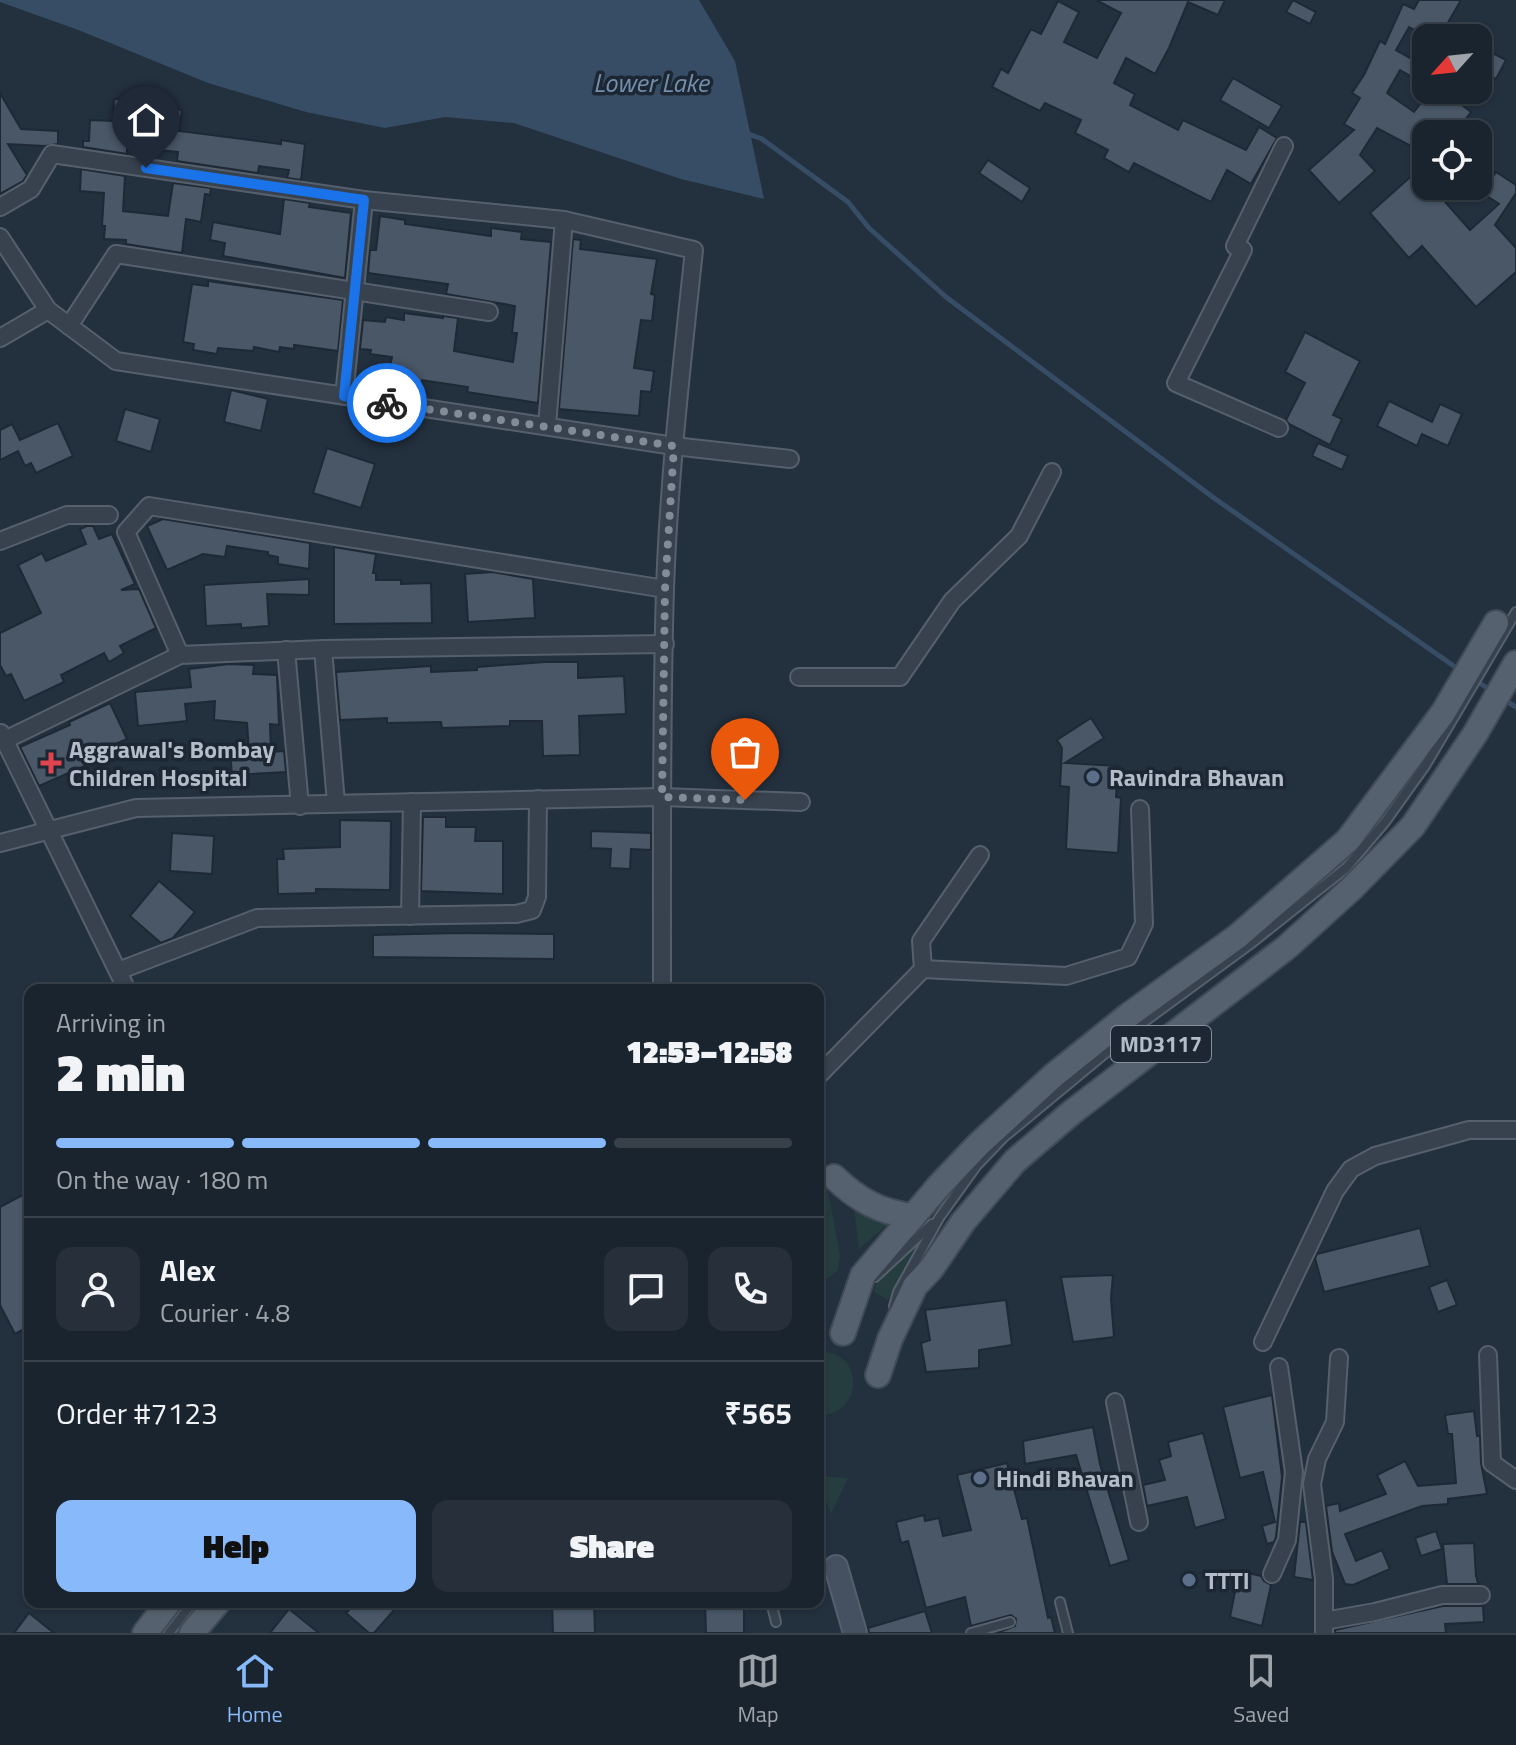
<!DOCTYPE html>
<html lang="en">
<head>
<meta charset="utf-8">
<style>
  :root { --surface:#1a242e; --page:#27303a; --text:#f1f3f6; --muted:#9fa4aa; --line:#38414a; --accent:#88b9fa }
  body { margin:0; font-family:"Titillium Web",sans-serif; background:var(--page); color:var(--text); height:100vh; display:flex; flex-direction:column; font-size:30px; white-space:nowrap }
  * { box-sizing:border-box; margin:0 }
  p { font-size:26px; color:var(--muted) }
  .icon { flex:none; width:44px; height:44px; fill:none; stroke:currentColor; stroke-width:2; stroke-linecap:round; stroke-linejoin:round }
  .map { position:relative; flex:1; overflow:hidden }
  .drawer { position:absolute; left:24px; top:984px; width:800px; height:624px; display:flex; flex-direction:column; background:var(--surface); border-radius:16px; box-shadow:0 2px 6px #0004,0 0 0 2px var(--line) }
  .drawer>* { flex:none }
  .needle { width:52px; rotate:243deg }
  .fabs { position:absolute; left:1412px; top:24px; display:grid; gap:16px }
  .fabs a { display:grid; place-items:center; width:80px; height:80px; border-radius:16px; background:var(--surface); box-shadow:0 2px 6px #0004,0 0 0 2px var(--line); font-size:40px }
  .pin { position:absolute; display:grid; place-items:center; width:68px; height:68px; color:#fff; margin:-82px -34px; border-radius:50% 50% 50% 0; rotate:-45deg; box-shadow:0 0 8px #0007 }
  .pin .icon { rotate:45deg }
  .courier { position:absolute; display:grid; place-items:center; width:80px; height:80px; margin:-40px; border:6px solid #1a73e8; border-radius:50%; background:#fff; color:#222; box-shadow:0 2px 10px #0007 }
  .headline em { font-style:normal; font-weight:800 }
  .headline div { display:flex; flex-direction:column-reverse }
  .headline { display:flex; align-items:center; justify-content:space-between; height:136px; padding:0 32px }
  h1 { font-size:52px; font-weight:800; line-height:60px }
  .bar { display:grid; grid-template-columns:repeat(4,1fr); gap:12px 8px; align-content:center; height:96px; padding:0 32px }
  .bar i { height:10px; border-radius:6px; background:var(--line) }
  .bar .on { background:var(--accent) }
  .bar p { grid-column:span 4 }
  .line { display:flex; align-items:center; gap:20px; padding:0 32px; border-top:2px solid var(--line) }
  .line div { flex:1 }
  .round { display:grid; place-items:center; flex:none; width:84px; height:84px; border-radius:16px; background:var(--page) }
  .primary-button { display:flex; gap:16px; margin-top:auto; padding:16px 32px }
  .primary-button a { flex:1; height:92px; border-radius:16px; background:var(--accent); color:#111; font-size:32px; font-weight:800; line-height:92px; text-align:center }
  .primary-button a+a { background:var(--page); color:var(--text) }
  .tab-bar { display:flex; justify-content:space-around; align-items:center; height:112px; border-top:2px solid var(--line); background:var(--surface); font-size:22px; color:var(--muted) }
  .tab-bar a { display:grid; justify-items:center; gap:4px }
  .tab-bar .on { color:var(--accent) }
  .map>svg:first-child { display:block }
  .green { fill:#253d3f }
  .water { fill:#374d65 }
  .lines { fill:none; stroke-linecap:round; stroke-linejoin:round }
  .stream { stroke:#374d65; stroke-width:5 }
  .building { fill:#495767; stroke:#1e2935; stroke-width:2 }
  .lane-casing { stroke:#55606c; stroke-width:12 }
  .street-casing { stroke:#55606c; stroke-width:20 }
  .secondary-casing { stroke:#55606c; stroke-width:26 }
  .primary-casing { stroke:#404b57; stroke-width:28 }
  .lane { stroke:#37424e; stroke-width:8 }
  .street { stroke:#37424e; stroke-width:16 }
  .secondary { stroke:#455161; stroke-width:22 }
  .primary { stroke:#55616e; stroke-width:24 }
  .done { stroke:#818c98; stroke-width:8; stroke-dasharray:0 14.4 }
  .route { stroke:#1a73e8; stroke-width:10 }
  .health-dot { fill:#e0444e; stroke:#1c2733; stroke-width:3 }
  .service-dot { fill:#5c6f8a; stroke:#1c2733; stroke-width:3 }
  .labels { text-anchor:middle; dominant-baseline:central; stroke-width:7; stroke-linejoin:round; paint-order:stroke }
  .shield { fill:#1c2733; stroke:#86909c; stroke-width:2 }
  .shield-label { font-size:22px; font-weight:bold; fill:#b3bdc9 }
  .poi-label { font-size:24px; font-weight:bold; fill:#b3bdc9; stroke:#1c2733; text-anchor:start }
  .water-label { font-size:26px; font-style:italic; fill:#738fad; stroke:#1c2733 }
</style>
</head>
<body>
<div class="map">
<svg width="1516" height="1633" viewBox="0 0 1516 1633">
  <rect width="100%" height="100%" fill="#23303e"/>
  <g class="green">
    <path d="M 822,1159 L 840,1255 L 838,1270 L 821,1284 Z"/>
    <path d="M 854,1208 L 890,1222 L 859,1249 Z"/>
    <path d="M 923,1239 L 888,1300 L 874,1292 L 878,1275 Z"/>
    <path d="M 818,1352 C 862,1348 868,1413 818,1416 Z"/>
    <path d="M 821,1476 L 848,1478 L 831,1514 L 823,1492 Z"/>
  </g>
  <path class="water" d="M 0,0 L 699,0 L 735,61 L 764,199 L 681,179 L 514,123 L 445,117 L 385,128 L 306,112 L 208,83 L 81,31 L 0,2 Z"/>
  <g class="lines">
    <g class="stream">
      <path d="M 746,133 L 762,139 L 848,202 L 869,228 L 946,297 L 1214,498 L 1458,669"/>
      <path d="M 1473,679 L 1492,691"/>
      <path d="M 1503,699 L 1516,707"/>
    </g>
  </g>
  <g class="building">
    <path d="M 1096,0 L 1225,0 L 1218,15 L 1188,2 L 1169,48 L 1155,74 L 1126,58 L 1114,83 L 1135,94 L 1130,105 L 1178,130 L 1183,120 L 1246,150 L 1259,127 L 1277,138 L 1251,184 L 1227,170 L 1211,202 L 1134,163 L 1129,172 L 1104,158 L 1108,150 L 1075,133 L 1081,120 L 1045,103 L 1040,111 L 992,87 L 1001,69 L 1008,73 L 1031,29 L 1041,34 L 1058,1 L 1079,12 L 1064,42 L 1097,58 L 1121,13 Z"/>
    <path d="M 1293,0 L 1316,12 L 1310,24 L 1286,12 Z"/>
    <path d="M 1419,0 L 1461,0 L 1439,38 L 1430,38 L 1409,27 L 1396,50 L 1426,67 L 1426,85 L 1400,70 L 1387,93 L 1414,112 L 1431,90 L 1442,90 L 1471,112 L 1454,134 L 1426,134 L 1426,154 L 1377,128 L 1360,155 L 1375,171 L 1339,203 L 1309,170 L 1354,130 L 1344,124 L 1360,98 L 1352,93 L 1364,75 L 1380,41 L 1385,44 L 1403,4 L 1414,9 Z"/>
    <path d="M 1487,50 L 1506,60 L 1496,79 L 1478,68 Z"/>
    <path d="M 1233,78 L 1282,106 L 1269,128 L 1220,100 Z"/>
    <path d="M 0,93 L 21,129 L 58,131 L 58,144 L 45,146 L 8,144 L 27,175 L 23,181 L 0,194 Z"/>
    <path d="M 114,99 L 146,101 L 146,105 L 182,110 L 179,131 L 281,144 L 281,140 L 305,144 L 301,180 L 287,178 L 289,170 L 259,166 L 258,173 L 177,161 L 178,152 L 127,147 L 127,154 L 83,147 L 83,141 L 89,141 L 90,120 L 113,121 Z"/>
    <path d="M 988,160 L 1030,188 L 1022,202 L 979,173 Z"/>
    <path d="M 1426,163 L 1426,186 L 1431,186 L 1470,230 L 1499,204 L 1482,193 L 1496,172 L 1516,185 L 1516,193 L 1495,225 L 1516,248 L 1516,272 L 1476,307 L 1422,246 L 1409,258 L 1370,213 Z"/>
    <path d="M 81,169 L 125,176 L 123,211 L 168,216 L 173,183 L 211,188 L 210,195 L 205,194 L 201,222 L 186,219 L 182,253 L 126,244 L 126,240 L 104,239 L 105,226 L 102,226 L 104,193 L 80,191 Z"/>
    <path d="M 284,199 L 310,203 L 309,207 L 351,213 L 345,278 L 223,256 L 225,243 L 210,240 L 213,222 L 280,234 Z"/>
    <path d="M 380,216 L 405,220 L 405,224 L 491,236 L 491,228 L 522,232 L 521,239 L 551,242 L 538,403 L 467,392 L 468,387 L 422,380 L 420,387 L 387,379 L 392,357 L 370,354 L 371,350 L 360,349 L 363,320 L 385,322 L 386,317 L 404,320 L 404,313 L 443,318 L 443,316 L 458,318 L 454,351 L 513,362 L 517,333 L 512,333 L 515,306 L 446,294 L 448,284 L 368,273 L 370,250 L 376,250 Z"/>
    <path d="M 573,239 L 581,240 L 580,249 L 657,259 L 651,294 L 655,295 L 652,321 L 641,320 L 634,368 L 654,371 L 651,392 L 641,391 L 639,416 L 559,409 Z"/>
    <path d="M 208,281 L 343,300 L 338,351 L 294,345 L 294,349 L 280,347 L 279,352 L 254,347 L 253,351 L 218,348 L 217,354 L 193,350 L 194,344 L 183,342 L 192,284 L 208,286 Z"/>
    <path d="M 1305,332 L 1360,361 L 1333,415 L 1342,419 L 1330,445 L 1289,424 L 1286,420 L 1305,383 L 1285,372 Z"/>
    <path d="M 231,390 L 268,399 L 261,431 L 224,422 Z"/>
    <path d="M 1389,401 L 1432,422 L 1440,404 L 1462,414 L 1448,446 L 1422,434 L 1417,446 L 1377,426 Z"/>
    <path d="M 125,409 L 160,419 L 151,452 L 116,441 Z"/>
    <path d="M 58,423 L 73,456 L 36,473 L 31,463 L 25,466 L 18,451 L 0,460 L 0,430 L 12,424 L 20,440 Z"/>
    <path d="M 1318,443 L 1348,456 L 1342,470 L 1312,456 Z"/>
    <path d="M 327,448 L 375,464 L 361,508 L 313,493 Z"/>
    <path d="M 163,519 L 310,543 L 309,569 L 278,564 L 278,557 L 268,555 L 268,552 L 227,546 L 225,557 L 203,554 L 167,570 L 147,526 Z"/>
    <path d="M 87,526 L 93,526 L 99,539 L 112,534 L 135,584 L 121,590 L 139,589 L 156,628 L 120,646 L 124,653 L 109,662 L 104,653 L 61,675 L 64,682 L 24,701 L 11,674 L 6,676 L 0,665 L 0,633 L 41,613 L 18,565 L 42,553 L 46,561 L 86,544 L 80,529 Z"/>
    <path d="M 334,547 L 376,554 L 373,573 L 376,573 L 376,580 L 401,580 L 401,584 L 431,583 L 432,623 L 334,624 Z"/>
    <path d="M 493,572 L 533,579 L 535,618 L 468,622 L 465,574 Z"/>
    <path d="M 309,579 L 309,595 L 267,594 L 269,626 L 241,628 L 241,624 L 206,626 L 204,585 Z"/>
    <path d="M 545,662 L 578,662 L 578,678 L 624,676 L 626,714 L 579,716 L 580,755 L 543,756 L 542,721 L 510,721 L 510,726 L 442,728 L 441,722 L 387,723 L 387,718 L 340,720 L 336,672 L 431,666 L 431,672 L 477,670 L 477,667 Z"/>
    <path d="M 229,664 L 254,665 L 253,674 L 277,675 L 279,725 L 270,724 L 271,752 L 284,751 L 286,772 L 232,775 L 230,752 L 249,752 L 247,723 L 214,720 L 215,701 L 185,704 L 187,721 L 138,726 L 135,692 L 191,687 L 189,669 Z"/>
    <path d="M 110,703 L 127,739 L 84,758 L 87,765 L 39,786 L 20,747 L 70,725 L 69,722 Z"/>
    <path d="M 1091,718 L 1104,738 L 1065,763 L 1118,766 L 1116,797 L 1121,798 L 1118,853 L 1066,849 L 1069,787 L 1060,786 L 1062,748 L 1057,740 Z"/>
    <path d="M 423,817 L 446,817 L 446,827 L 476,827 L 475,841 L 503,841 L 503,894 L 421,891 Z"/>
    <path d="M 340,820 L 391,821 L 390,890 L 316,889 L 316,893 L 278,894 L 277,859 L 284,859 L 283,849 L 340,847 Z"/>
    <path d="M 591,831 L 651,833 L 651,850 L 631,849 L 630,869 L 610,868 L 611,849 L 591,848 Z"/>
    <path d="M 172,833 L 214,836 L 212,874 L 170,871 Z"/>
    <path d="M 159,881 L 195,912 L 173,938 L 161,943 L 130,916 Z"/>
    <path d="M 458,933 L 554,934 L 554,959 L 373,957 L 373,935 Z"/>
    <path d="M 30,1191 L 30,1250 L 25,1253 L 30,1263 L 30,1326 L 15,1334 L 0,1305 L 0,1207 Z"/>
    <path d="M 1420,1228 L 1430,1266 L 1324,1292 L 1315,1258 L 1317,1254 Z"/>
    <path d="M 1113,1275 L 1111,1299 L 1114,1337 L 1073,1342 L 1061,1277 Z"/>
    <path d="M 1447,1280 L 1457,1305 L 1438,1312 L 1429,1287 Z"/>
    <path d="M 1006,1300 L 1012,1345 L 979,1350 L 979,1368 L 926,1372 L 921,1343 L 930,1340 L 925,1310 Z"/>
    <path d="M 1272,1395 L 1282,1477 L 1276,1537 L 1274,1542 L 1267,1544 L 1262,1526 L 1275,1522 L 1263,1472 L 1240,1478 L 1223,1407 Z"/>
    <path d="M 1474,1411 L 1477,1436 L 1480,1436 L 1481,1463 L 1487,1494 L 1448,1499 L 1448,1504 L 1422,1506 L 1345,1534 L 1356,1561 L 1382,1550 L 1390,1569 L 1353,1585 L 1345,1584 L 1332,1552 L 1326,1506 L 1339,1503 L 1340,1511 L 1386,1494 L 1377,1475 L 1405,1461 L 1418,1486 L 1456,1483 L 1452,1434 L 1448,1434 L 1445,1415 Z"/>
    <path d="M 1093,1427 L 1100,1464 L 1129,1560 L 1110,1566 L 1076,1455 L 1025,1464 L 1023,1441 Z"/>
    <path d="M 1203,1433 L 1226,1519 L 1195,1528 L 1187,1497 L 1147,1506 L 1143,1485 L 1165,1480 L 1159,1460 L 1171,1456 L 1168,1442 Z"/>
    <path d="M 1007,1463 L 1022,1519 L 1027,1518 L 1048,1618 L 1051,1617 L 1055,1633 L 997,1633 L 1015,1626 L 1016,1619 L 1011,1615 L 971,1626 L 965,1597 L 926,1608 L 908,1541 L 901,1543 L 896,1522 L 924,1515 L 925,1521 L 939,1518 L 943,1536 L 971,1530 L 957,1475 Z"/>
    <path d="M 1300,1522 L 1306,1522 L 1313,1580 L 1294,1577 Z"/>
    <path d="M 1436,1531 L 1442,1549 L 1421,1556 L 1415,1538 Z"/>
    <path d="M 1474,1543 L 1476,1576 L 1478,1583 L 1481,1584 L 1447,1584 L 1443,1544 Z"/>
    <path d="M 1239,1571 L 1261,1576 L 1264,1581 L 1271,1585 L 1262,1626 L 1230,1617 Z"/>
    <path d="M 356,1602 L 401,1602 L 374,1633 L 369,1633 L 346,1613 Z"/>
    <path d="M 552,1602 L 594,1602 L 595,1633 L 553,1633 Z"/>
    <path d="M 705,1602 L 744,1602 L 744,1633 L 706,1633 Z"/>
    <path d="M 1443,1606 L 1483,1606 L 1484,1622 L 1445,1624 L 1446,1633 L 1335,1633 L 1335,1630 Z"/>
    <path d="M 289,1609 L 319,1633 L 270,1633 Z"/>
    <path d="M 925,1611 L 932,1633 L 869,1633 L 868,1628 Z"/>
    <path d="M 29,1613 L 54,1633 L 14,1633 Z"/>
  </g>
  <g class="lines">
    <g class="lane-casing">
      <g id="lane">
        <path d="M 875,1277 L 932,1224"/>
        <path d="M 894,1306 L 898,1292 L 939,1218 L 977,1165 L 1003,1138 L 1137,1027 L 1249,945 L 1346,868 L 1385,822 L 1425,766 L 1516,612"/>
        <path d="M 818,1513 L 820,1512"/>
        <path d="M 771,1602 L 776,1622"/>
        <path d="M 1060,1602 L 1068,1633"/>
        <path d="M 169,1633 L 193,1602"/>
        <path d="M 971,1633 L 1010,1622"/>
      </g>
    </g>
    <g class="street-casing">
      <g id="street">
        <path d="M 0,207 L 31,189 L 52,154 L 364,200 L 564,220 L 694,250 C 682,363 669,475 665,589 C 661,723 662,856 662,990"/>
        <path d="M 0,237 L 48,310 L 116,361 L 674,446 L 790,459"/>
        <path d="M 1235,246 L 1284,146"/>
        <path d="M 1243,250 L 1176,383 L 1279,428"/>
        <path d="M 69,326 L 116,254 L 489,312"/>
        <path d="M 0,338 L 48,310"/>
        <path d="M 344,396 L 364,200"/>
        <path d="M 547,426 L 564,220"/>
        <path d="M 0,541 L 67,515 L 109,515"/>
        <path d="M 323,649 L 336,803"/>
        <path d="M 286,650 L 300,806"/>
        <path d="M 180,655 L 126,532 L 149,506 L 665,589"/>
        <path d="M 799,677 L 900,677 L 952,601 L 1019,536 L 1052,472"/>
        <path d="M 1,733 L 127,990"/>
        <path d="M 5,740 L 180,655 L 323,649 L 665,644"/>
        <path d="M 0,843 L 136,808 L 662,797 L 801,802"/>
        <path d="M 410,916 L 412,802"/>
        <path d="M 923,969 L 1066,976 L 1128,957 L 1144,924 L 1140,809"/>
        <path d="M 118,971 L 257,918 L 516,914 L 532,910 L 537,897 L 538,799"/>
        <path d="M 818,1076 L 923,969 L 921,941 L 980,855"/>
        <path d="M 1263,1342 L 1335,1191 L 1351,1169 L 1375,1156 L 1469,1130 L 1516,1130"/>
        <path d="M 1488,1355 L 1492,1463 L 1516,1480"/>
        <path d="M 1115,1402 L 1139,1522"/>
        <path d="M 1272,1574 L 1287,1540 L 1294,1472 L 1279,1367"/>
        <path d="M 1324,1621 L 1375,1612 L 1442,1595 L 1481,1595"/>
        <path d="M 1324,1633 L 1324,1579 L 1312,1484 L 1317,1459 L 1335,1422 L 1339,1358"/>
      </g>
    </g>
    <g class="secondary-casing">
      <path id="secondary" d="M 836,1567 L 855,1633"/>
    </g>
    <g class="primary-casing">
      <g id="primary">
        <path d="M 834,1177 C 858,1200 881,1213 913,1216"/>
        <path d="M 843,1333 L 863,1275 L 938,1187 L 979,1144 L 1053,1076 L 1129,1015 L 1238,936 L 1348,840 L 1443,713 L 1496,623"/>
        <path d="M 878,1375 L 890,1339 L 915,1286 L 931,1269 L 963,1222 L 1015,1161 L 1071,1113 L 1287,947 L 1351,889 L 1413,826 L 1475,734 L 1516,663"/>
        <path d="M 145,1633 L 169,1602"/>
        <path d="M 192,1633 L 218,1602"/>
      </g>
    </g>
    <use href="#lane" class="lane"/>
    <use href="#street" class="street"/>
    <use href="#secondary" class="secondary"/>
    <use href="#primary" class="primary"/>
  </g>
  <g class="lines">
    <path class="done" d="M 387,403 L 674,446 L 665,589 L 662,797 L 745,800"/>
    <path class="route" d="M 146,168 L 364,200 L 344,396 L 387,403"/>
  </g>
  <path class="health-dot" d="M47 751h8v8h8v8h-8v8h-8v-8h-8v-8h8z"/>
  <g class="service-dot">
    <circle cx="1093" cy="777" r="8"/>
    <circle cx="980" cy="1478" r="8"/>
    <circle cx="1189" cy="1580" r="8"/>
  </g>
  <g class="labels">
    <rect class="shield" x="1111" y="1026" width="100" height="36" rx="6"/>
    <g class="shield-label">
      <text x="1161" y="1044">MD3117</text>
    </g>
    <g class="poi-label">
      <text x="69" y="749">Aggrawal's Bombay<tspan x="69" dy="28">Children Hospital</tspan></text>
      <text x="1109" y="777">Ravindra Bhavan</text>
      <text x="996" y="1478">Hindi Bhavan</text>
      <text x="1205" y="1580">TTTI</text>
    </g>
    <g class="water-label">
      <text x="651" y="82">Lower Lake</text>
    </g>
  </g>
</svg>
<div class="fabs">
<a><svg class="needle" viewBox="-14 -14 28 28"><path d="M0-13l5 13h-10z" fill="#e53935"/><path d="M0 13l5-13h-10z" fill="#9fa4aa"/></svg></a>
<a><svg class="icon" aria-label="locate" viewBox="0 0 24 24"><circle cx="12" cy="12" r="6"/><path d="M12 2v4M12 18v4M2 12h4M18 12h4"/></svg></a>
</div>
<div class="pin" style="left:745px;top:800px;background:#ea580c"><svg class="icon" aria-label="bag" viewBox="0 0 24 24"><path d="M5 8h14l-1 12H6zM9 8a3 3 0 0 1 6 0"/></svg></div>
<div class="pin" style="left:146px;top:168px;background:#1f2937"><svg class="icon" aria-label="home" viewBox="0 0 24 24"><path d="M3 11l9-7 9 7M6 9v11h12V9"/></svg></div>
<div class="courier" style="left:387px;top:403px"><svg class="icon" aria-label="bike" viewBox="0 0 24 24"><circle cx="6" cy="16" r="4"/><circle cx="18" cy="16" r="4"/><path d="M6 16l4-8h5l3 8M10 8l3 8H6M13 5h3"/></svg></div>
<section class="drawer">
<div class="headline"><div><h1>2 min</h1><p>Arriving in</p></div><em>12:53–12:58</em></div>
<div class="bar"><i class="on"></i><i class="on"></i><i class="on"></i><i></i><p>On the way · 180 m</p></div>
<div class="line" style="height:144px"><a class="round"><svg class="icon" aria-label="person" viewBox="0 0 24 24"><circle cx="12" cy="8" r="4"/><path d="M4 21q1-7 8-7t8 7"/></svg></a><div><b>Alex</b><p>Courier · 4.8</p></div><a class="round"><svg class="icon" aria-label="chat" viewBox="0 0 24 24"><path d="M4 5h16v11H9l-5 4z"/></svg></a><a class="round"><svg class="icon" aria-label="phone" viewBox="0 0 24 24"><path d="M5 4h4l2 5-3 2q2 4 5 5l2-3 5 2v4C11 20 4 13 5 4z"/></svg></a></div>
<div class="line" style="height:104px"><div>Order #7123</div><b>₹565</b></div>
<div class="primary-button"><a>Help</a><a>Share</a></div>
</section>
</div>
<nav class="tab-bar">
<a class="on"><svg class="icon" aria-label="home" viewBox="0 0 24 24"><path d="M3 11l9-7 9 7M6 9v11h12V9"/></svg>Home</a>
<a><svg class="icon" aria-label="map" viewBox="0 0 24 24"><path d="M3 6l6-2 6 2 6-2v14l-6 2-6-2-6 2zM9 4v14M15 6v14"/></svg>Map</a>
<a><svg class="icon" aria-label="saved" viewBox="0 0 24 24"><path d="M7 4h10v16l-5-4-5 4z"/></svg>Saved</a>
</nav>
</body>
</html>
